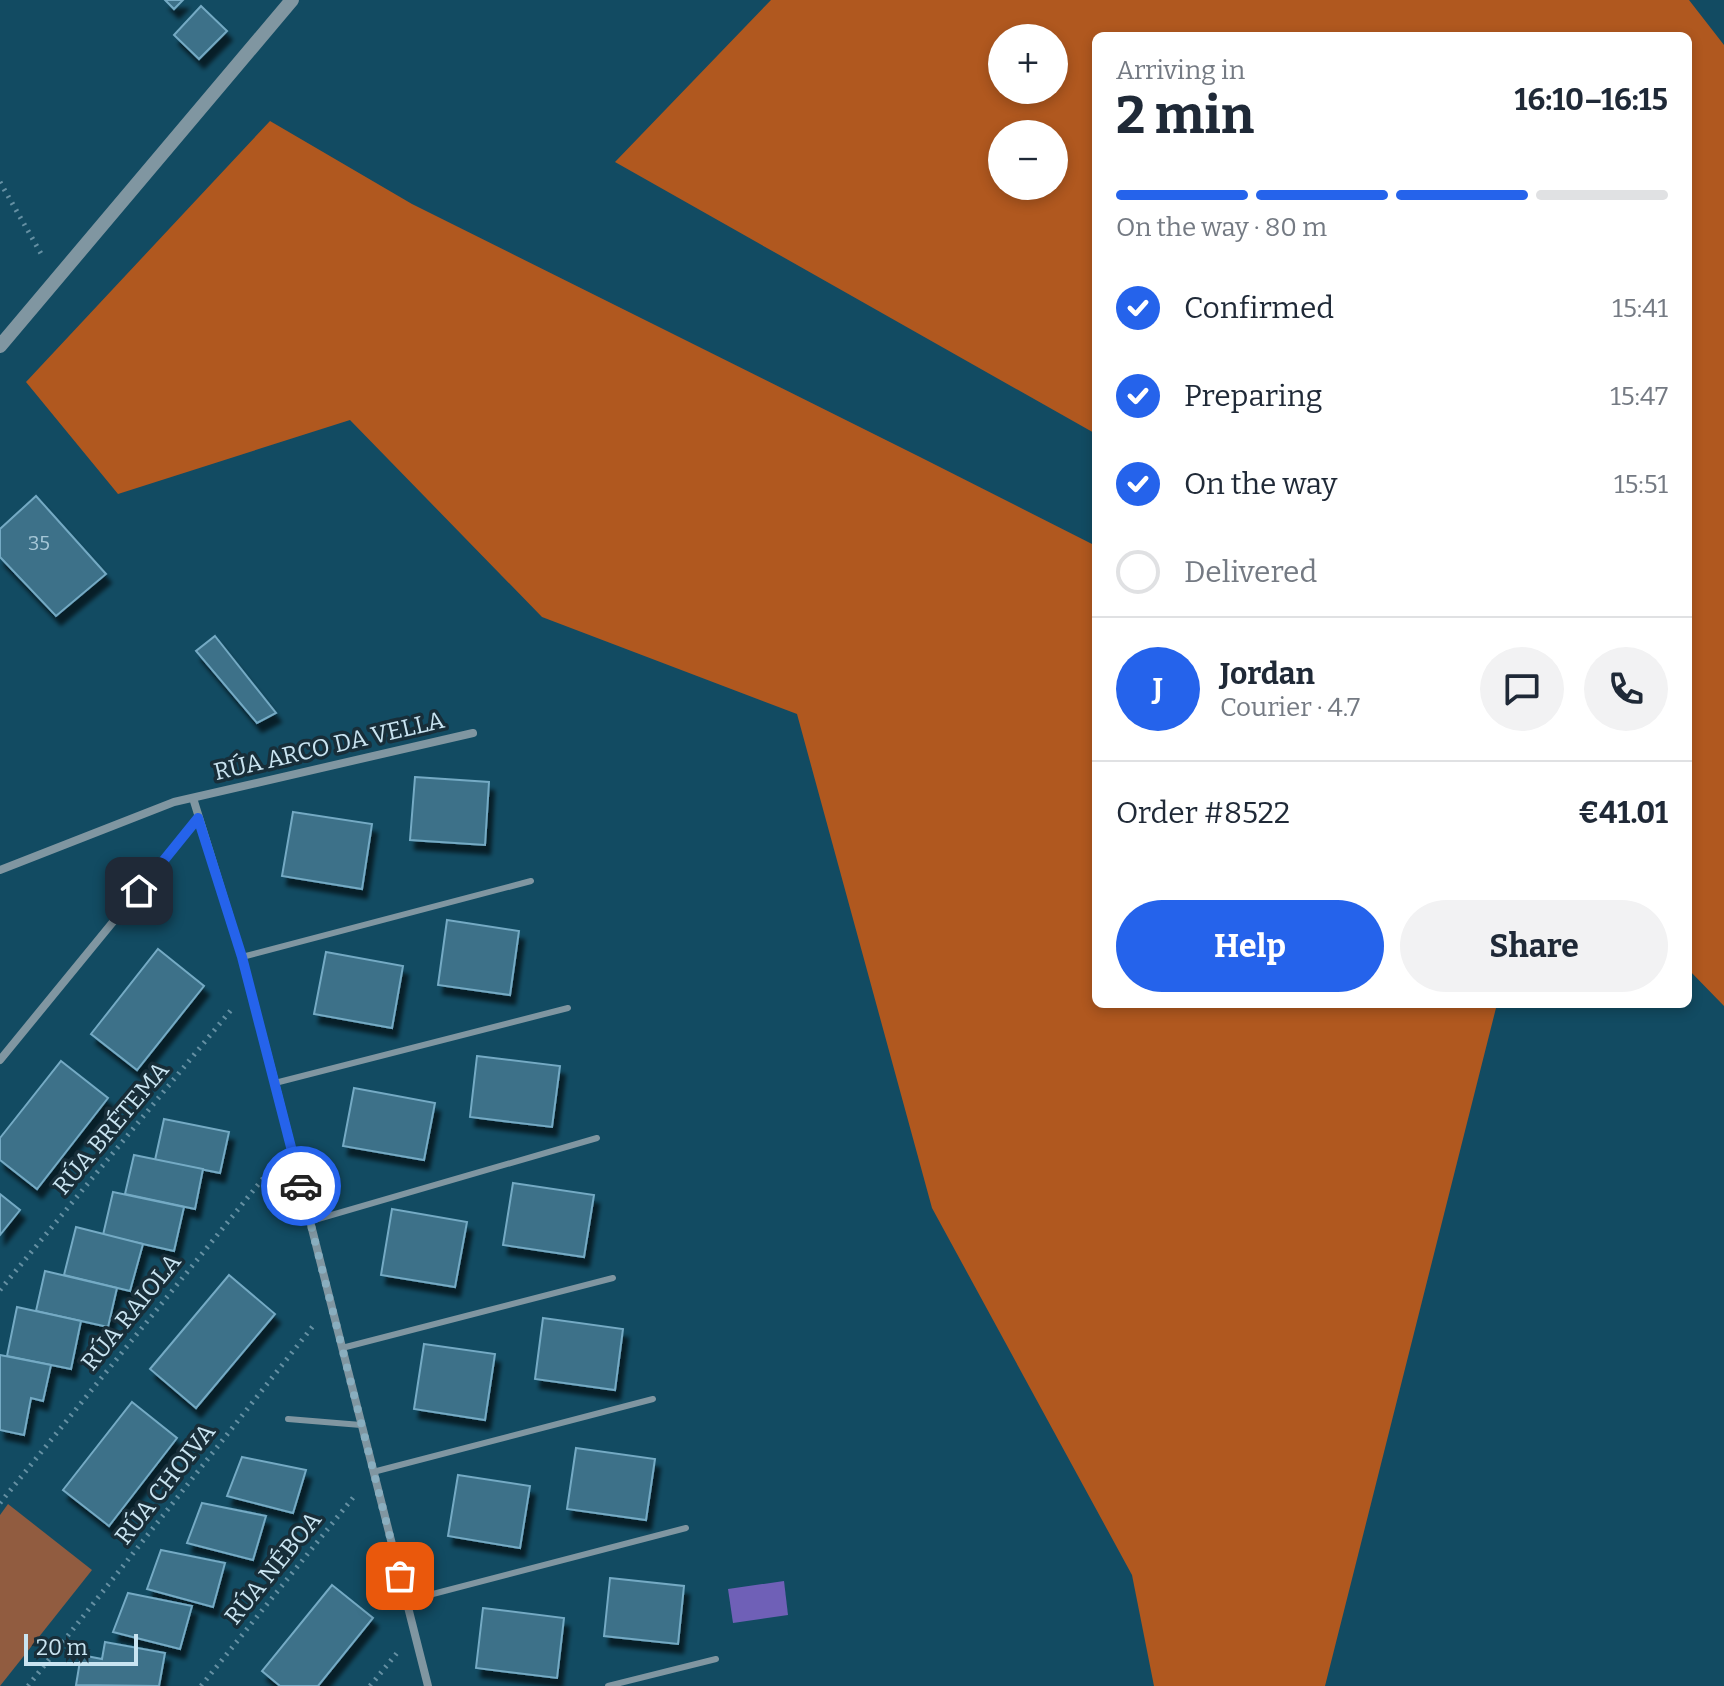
<!DOCTYPE html>
<html lang="en">
<head>
<meta charset="utf-8">
<style>
  :root { --surface:#fff; --page:#f2f2f3; --text:#1f2937; --muted:#747a83; --line:#e0e1e3; --accent:#2563eb }
  body { margin:0; font-family:Bitter,serif; background:var(--page); color:var(--text); height:100vh; display:flex; flex-direction:column; font-size:30px; white-space:nowrap }
  * { box-sizing:border-box; margin:0 }
  p { font-size:26px; color:var(--muted) }
  .icon { flex:none; width:44px; height:44px; fill:none; stroke:currentColor; stroke-width:2; stroke-linecap:round; stroke-linejoin:round }
  .map { position:relative; flex:1; overflow:hidden }
  .panel { position:absolute; left:1092px; top:32px; width:600px; height:976px; display:flex; flex-direction:column; background:var(--surface); border-radius:12px; box-shadow:0 4px 12px #0003 }
  .panel>* { flex:none }
  .buttons { position:absolute; left:988px; top:24px; display:grid; gap:16px }
  .buttons a { display:grid; place-items:center; width:80px; height:80px; border-radius:50%; background:var(--surface); box-shadow:0 4px 12px #0003; font-size:40px }
  .scale { position:absolute; left:24px; bottom:20px; width:114px; box-sizing:border-box; padding-left:8px; border:4px solid #c9e4f1; border-top:0; font-size:22px; line-height:28px; white-space:nowrap; color:#c9e4f1; -webkit-text-stroke:6px #182e39; paint-order:stroke }
  .pin { position:absolute; display:grid; place-items:center; width:68px; height:68px; color:#fff; margin:-34px; border-radius:16px; box-shadow:0 4px 12px #0006 }
  .courier { position:absolute; display:grid; place-items:center; width:80px; height:80px; margin:-40px; border:6px solid #2563eb; border-radius:50%; background:#fff; color:#222; box-shadow:0 2px 10px #0007 }
  .summary em { font-style:normal; font-weight:700 }
  .summary div { display:flex; flex-direction:column-reverse }
  .summary { display:flex; align-items:center; justify-content:space-between; height:136px; padding:0 24px }
  h1 { font-size:52px; font-weight:700; line-height:60px }
  .bar { display:grid; grid-template-columns:repeat(4,1fr); gap:12px 8px; align-content:center; height:96px; padding:0 24px }
  .bar i { height:10px; border-radius:6px; background:var(--line) }
  .bar .active { background:var(--accent) }
  .bar p { grid-column:span 4 }
  .line { display:flex; align-items:center; gap:20px; padding:0 24px; border-top:2px solid var(--line) }
  .line div { flex:1 }
  .round { display:grid; place-items:center; flex:none; width:84px; height:84px; border-radius:42px; background:var(--page) }
  ol { padding:0 24px; list-style:none }
  li { display:flex; align-items:center; gap:24px; height:88px }
  li p { margin-inline-start:auto }
  li .icon { padding:8px; border-radius:50%; background:var(--accent); color:#fff; stroke-width:4 }
  li:last-child { color:var(--muted) }
  li i { width:44px; height:44px; border:4px solid var(--line); border-radius:50% }
  .button { display:flex; gap:16px; margin-top:auto; padding:16px 24px }
  .button a { flex:1; height:92px; border-radius:48px; background:var(--accent); color:#fff; font-size:32px; font-weight:700; line-height:92px; text-align:center }
  .button a+a { background:var(--page); color:var(--text) }
  .map>svg:first-child { display:block }
  .green { fill:#915c40 }
  .forest { fill:#b0581f; fill-rule:evenodd }
  .water { fill:#6f60b7 }
  .building { fill:#3c7189; stroke:#74aac4; stroke-width:2; filter:url(#shadow) }
  .lines { fill:none; stroke-linecap:round; stroke-linejoin:round }
  .path { stroke:#6590a3; stroke-width:5; stroke-dasharray:2 6; stroke-linecap:butt }
  .service { stroke:#8096a1; stroke-width:6 }
  .minor { stroke:#8096a1; stroke-width:8 }
  .tertiary { stroke:#8096a1; stroke-width:14 }
  .done { stroke:#89aebf; stroke-width:8; stroke-dasharray:0 14.4 }
  .route { stroke:#2563eb; stroke-width:10 }
  .labels { text-anchor:middle; dominant-baseline:central; stroke-width:7; stroke-linejoin:round; paint-order:stroke }
  .number-label { font-size:20px; fill:#a6c7d7 }
  .street-label { font-size:24px; fill:#c9e4f1; stroke:#182e39 }
</style>
</head>
<body>
<div class="map">
<svg width="1724" height="1686" viewBox="0 0 1724 1686">
  <defs>
    <filter id="shadow"><feDropShadow dx="5" dy="9" stdDeviation="2" flood-color="#0009"/></filter>
  </defs>
  <rect width="100%" height="100%" fill="#124b62"/>
  <path class="green" d="M 8,1504 L 92,1570 L 0,1686 L 0,1515 Z"/>
  <g class="forest">
    <path d="M 771,0 L 1689,0 L 1724,45 L 1724,1006 L 1688,969 L 1688,36 L 1096,36 L 1096,434 L 615,162 ZM 1002,38 L 1054,38 L 1054,90 L 1002,90 ZM 1002,134 L 1054,134 L 1054,186 L 1002,186 Z"/>
    <path d="M 270,121 L 412,204 L 920,457 L 1096,546 L 1096,1004 L 1497,1004 L 1325,1686 L 1154,1686 L 1132,1575 L 932,1208 L 797,714 L 542,617 L 350,420 L 118,494 L 26,382 Z"/>
  </g>
  <path class="water" d="M 784,1581 L 788,1615 L 733,1623 L 728,1589 Z"/>
  <g class="building">
    <path d="M 165,0 L 183,0 L 174,9 Z"/>
    <path d="M 201,6 L 227,31 L 199,59 L 174,35 Z"/>
    <path d="M 36,496 L 106,574 L 56,616 L 0,557 L 0,529 Z"/>
    <path d="M 215,636 L 276,713 L 257,723 L 196,651 Z"/>
    <path d="M 415,777 L 489,782 L 485,845 L 410,840 Z"/>
    <path d="M 293,812 L 372,824 L 362,889 L 282,876 Z"/>
    <path d="M 447,920 L 519,931 L 510,995 L 438,985 Z"/>
    <path d="M 158,949 L 204,986 L 137,1070 L 91,1034 Z"/>
    <path d="M 326,952 L 403,966 L 392,1028 L 314,1014 Z"/>
    <path d="M 477,1056 L 560,1066 L 552,1127 L 470,1117 Z"/>
    <path d="M 61,1061 L 108,1098 L 37,1189 L 0,1160 L 0,1138 Z"/>
    <path d="M 354,1088 L 435,1103 L 424,1160 L 343,1146 Z"/>
    <path d="M 164,1119 L 229,1132 L 220,1173 L 155,1160 Z"/>
    <path d="M 134,1155 L 203,1169 L 195,1209 L 125,1194 Z"/>
    <path d="M 513,1183 L 594,1195 L 584,1257 L 503,1245 Z"/>
    <path d="M 113,1192 L 184,1207 L 174,1251 L 103,1235 Z"/>
    <path d="M 0,1194 L 20,1210 L 0,1235 Z"/>
    <path d="M 392,1209 L 467,1222 L 455,1287 L 381,1275 Z"/>
    <path d="M 76,1227 L 143,1244 L 130,1291 L 64,1275 Z"/>
    <path d="M 45,1271 L 117,1288 L 108,1327 L 36,1311 Z"/>
    <path d="M 229,1275 L 275,1314 L 196,1408 L 150,1369 Z"/>
    <path d="M 17,1307 L 81,1321 L 71,1369 L 7,1356 Z"/>
    <path d="M 543,1318 L 623,1329 L 615,1390 L 535,1379 Z"/>
    <path d="M 424,1344 L 495,1354 L 485,1420 L 414,1409 Z"/>
    <path d="M 0,1355 L 51,1365 L 43,1401 L 31,1398 L 24,1435 L 0,1430 Z"/>
    <path d="M 132,1402 L 177,1438 L 109,1526 L 63,1490 Z"/>
    <path d="M 576,1448 L 655,1459 L 646,1520 L 567,1509 Z"/>
    <path d="M 242,1457 L 306,1470 L 293,1513 L 227,1496 Z"/>
    <path d="M 458,1475 L 530,1486 L 520,1548 L 448,1536 Z"/>
    <path d="M 202,1503 L 266,1516 L 253,1560 L 187,1543 Z"/>
    <path d="M 161,1550 L 225,1563 L 213,1607 L 147,1589 Z"/>
    <path d="M 610,1578 L 684,1586 L 678,1644 L 604,1636 Z"/>
    <path d="M 332,1585 L 373,1618 L 318,1686 L 280,1686 L 262,1671 Z"/>
    <path d="M 128,1593 L 192,1606 L 180,1649 L 113,1632 Z"/>
    <path d="M 483,1608 L 564,1618 L 557,1678 L 476,1668 Z"/>
    <path d="M 105,1642 L 165,1653 L 159,1686 L 76,1685 L 81,1655 L 102,1659 Z"/>
  </g>
  <g class="lines">
    <g class="path">
      <path d="M 0,182 L 43,257"/>
      <path d="M 0,1290 L 231,1010"/>
      <path d="M 0,1503 L 274,1165"/>
      <path d="M 28,1686 L 313,1326"/>
      <path d="M 201,1686 L 356,1494"/>
      <path d="M 370,1686 L 397,1653"/>
    </g>
    <g class="service">
      <path d="M 242,957 L 531,881"/>
      <path d="M 275,1083 L 568,1008"/>
      <path d="M 311,1221 L 597,1138"/>
      <path d="M 342,1348 L 613,1278"/>
      <path d="M 288,1419 L 361,1425"/>
      <path d="M 373,1472 L 653,1399"/>
      <path d="M 406,1601 L 686,1528"/>
      <path d="M 608,1686 L 716,1659"/>
    </g>
    <g class="minor">
      <path d="M 193,798 L 242,957 L 275,1083 L 428,1686"/>
      <path d="M 0,870 L 174,802 L 473,733"/>
      <path d="M 0,1060 L 198,818"/>
    </g>
    <path class="tertiary" d="M 0,346 L 292,0"/>
  </g>
  <g class="lines">
    <path class="done" d="M 301,1186 L 400,1576"/>
    <path class="route" d="M 139,891 L 198,818 L 242,957 L 301,1186"/>
  </g>
  <g class="labels">
    <g class="number-label">
      <text x="39" y="543">35</text>
    </g>
    <g class="street-label">
      <text transform="translate(329 746) rotate(-13)">RÚA ARCO DA VELLA</text>
      <text transform="translate(111 1128) rotate(-50)">RÚA BRÉTEMA</text>
      <text transform="translate(131 1312) rotate(-51)">RÚA RAIOLA</text>
      <text transform="translate(165 1484) rotate(-52)">RÚA CHOIVA</text>
      <text transform="translate(273 1568) rotate(-51)">RÚA NÉBOA</text>
    </g>
  </g>
</svg>
<div class="buttons">
<a>+</a>
<a>−</a>
</div>
<div class="scale">20 m</div>
<div class="pin" style="left:400px;top:1576px;background:#ea580c"><svg class="icon" aria-label="bag" viewBox="0 0 24 24"><path d="M5 8h14l-1 12H6zM9 8a3 3 0 0 1 6 0"/></svg></div>
<div class="pin" style="left:139px;top:891px;background:#1f2937"><svg class="icon" aria-label="home" viewBox="0 0 24 24"><path d="M3 11l9-7 9 7M6 9v11h12V9"/></svg></div>
<div class="courier" style="left:301px;top:1186px"><svg class="icon" aria-label="car" viewBox="0 0 24 24"><path d="M5 17H2v-5l4-1 3-4h7l3 4 3 1v5h-3M9 17h6M6 11h13"/><circle cx="7" cy="17" r="2"/><circle cx="17" cy="17" r="2"/></svg></div>
<section class="panel">
<div class="summary"><div><h1>2 min</h1><p>Arriving in</p></div><em>16:10–16:15</em></div>
<div class="bar"><i class="active"></i><i class="active"></i><i class="active"></i><i></i><p>On the way · 80 m</p></div>
<ol>
<li><svg class="icon" aria-label="check" viewBox="0 0 24 24"><path d="M5 12l5 5 9-10"/></svg>Confirmed<p>15:41</p></li>
<li><svg class="icon" aria-label="check" viewBox="0 0 24 24"><path d="M5 12l5 5 9-10"/></svg>Preparing<p>15:47</p></li>
<li><svg class="icon" aria-label="check" viewBox="0 0 24 24"><path d="M5 12l5 5 9-10"/></svg>On the way<p>15:51</p></li>
<li><i></i>Delivered</li>
</ol>
<div class="line" style="height:144px"><b class="round" style="background:var(--accent);color:#fff">J</b><div><b>Jordan</b><p>Courier · 4.7</p></div><a class="round"><svg class="icon" aria-label="chat" viewBox="0 0 24 24"><path d="M4 5h16v11H9l-5 4z"/></svg></a><a class="round"><svg class="icon" aria-label="phone" viewBox="0 0 24 24"><path d="M5 4h4l2 5-3 2q2 4 5 5l2-3 5 2v4C11 20 4 13 5 4z"/></svg></a></div>
<div class="line" style="height:104px"><div>Order #8522</div><b>€41.01</b></div>
<div class="button"><a>Help</a><a>Share</a></div>
</section>
</div>
</body>
</html>
